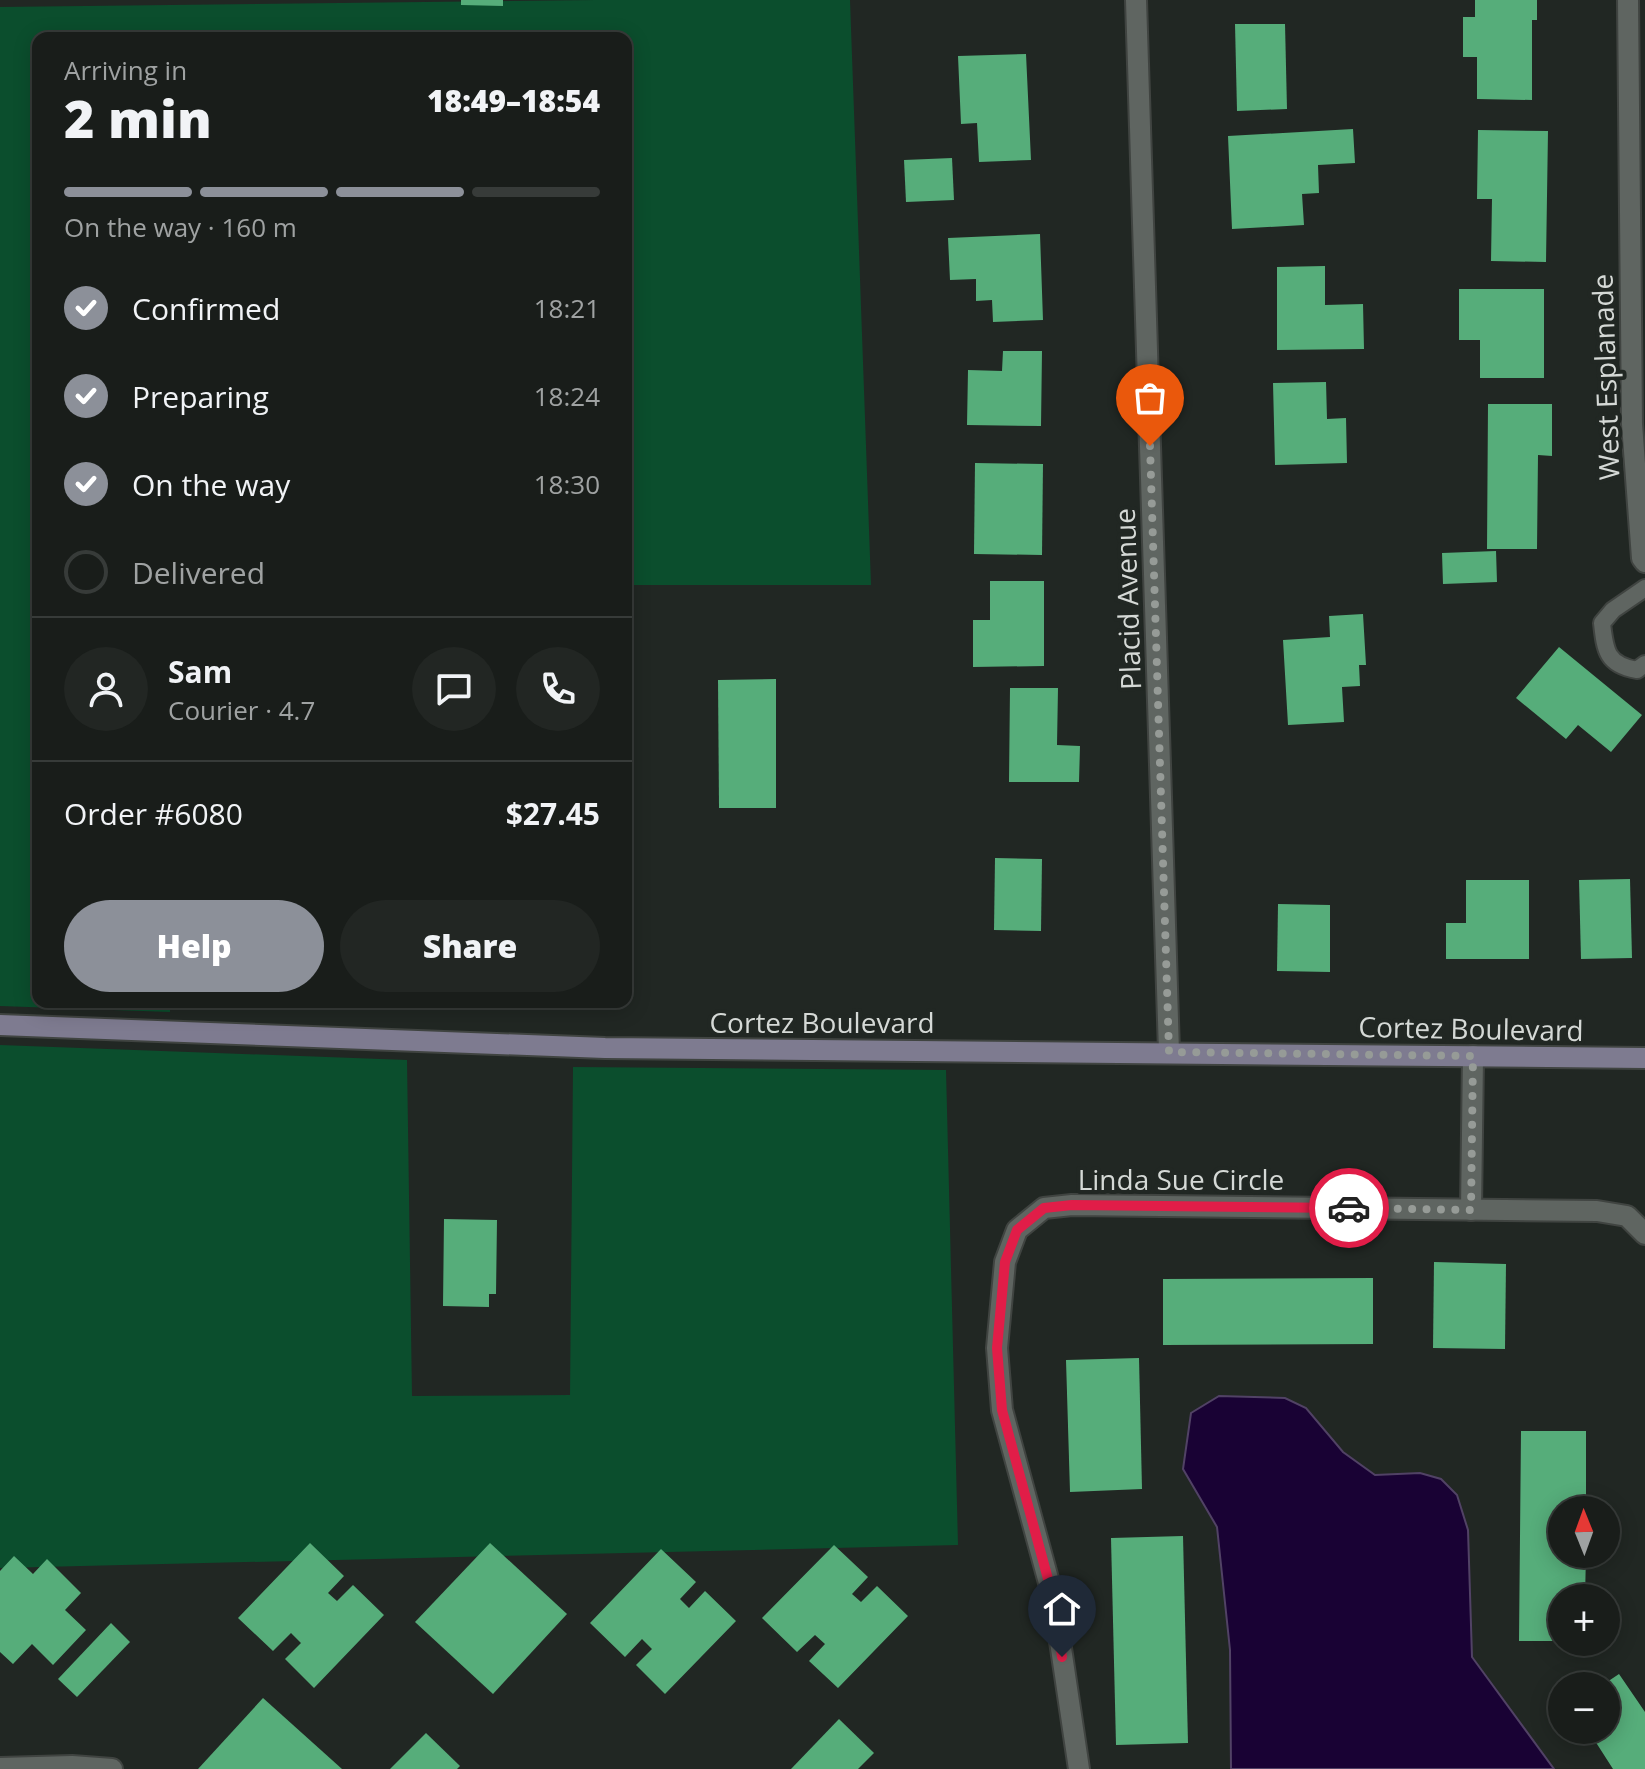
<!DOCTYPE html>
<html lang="en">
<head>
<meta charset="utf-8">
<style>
  :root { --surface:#191d1a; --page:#222623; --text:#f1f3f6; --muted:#9fa2a2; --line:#373b39; --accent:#8c9099 }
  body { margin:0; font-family:"Open Sans",sans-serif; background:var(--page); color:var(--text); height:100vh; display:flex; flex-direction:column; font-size:30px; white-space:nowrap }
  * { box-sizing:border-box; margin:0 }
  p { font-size:26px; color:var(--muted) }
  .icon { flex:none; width:44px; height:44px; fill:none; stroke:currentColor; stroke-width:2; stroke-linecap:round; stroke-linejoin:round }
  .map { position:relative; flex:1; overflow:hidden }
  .panel { position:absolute; left:32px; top:32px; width:600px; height:976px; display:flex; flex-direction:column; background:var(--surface); border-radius:16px; box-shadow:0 4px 20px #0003,0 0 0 2px var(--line) }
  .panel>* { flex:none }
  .needle { width:52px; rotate:359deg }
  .controls { position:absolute; left:1548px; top:1496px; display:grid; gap:16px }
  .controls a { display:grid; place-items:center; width:72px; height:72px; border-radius:50%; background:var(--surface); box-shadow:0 4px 20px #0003,0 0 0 2px var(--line); font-size:40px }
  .pin { position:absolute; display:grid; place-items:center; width:68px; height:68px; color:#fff; margin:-82px -34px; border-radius:50% 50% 50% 0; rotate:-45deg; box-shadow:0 0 8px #0007 }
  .pin .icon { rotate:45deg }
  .courier { position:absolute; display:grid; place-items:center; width:80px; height:80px; margin:-40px; border:6px solid #e11d48; border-radius:50%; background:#fff; color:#222; box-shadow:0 2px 10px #0007 }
  .overview em { font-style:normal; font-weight:800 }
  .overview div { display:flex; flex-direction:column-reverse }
  .overview { display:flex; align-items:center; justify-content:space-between; height:136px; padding:0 32px }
  h1 { font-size:52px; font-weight:800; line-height:60px }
  .bar { display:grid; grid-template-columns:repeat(4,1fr); gap:12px 8px; align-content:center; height:96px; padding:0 32px }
  .bar i { height:10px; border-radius:6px; background:var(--line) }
  .bar .active { background:var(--accent) }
  .bar p { grid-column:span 4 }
  .line { display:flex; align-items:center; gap:20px; padding:0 32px; border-top:2px solid var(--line) }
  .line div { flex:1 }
  .round { display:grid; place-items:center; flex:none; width:84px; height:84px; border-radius:42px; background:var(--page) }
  ol { padding:0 32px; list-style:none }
  li { display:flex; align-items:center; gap:24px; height:88px }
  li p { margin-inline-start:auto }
  li .icon { padding:8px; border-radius:50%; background:var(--accent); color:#fff; stroke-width:4 }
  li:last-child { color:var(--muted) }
  li i { width:44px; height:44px; border:4px solid var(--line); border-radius:50% }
  .cta { display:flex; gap:16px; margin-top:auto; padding:16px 32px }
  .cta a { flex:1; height:92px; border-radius:48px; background:var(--accent); color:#fff; font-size:32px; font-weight:800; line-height:92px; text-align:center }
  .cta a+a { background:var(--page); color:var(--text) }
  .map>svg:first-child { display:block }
  .green { fill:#0b4e2d }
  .water { fill:#190234; stroke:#514265; stroke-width:2 }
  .building { fill:#56ad7a }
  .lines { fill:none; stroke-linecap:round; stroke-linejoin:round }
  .lane-casing { stroke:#404441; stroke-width:20 }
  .street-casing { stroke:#404441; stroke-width:24 }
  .secondary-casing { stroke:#404441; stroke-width:24 }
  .lane { stroke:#5f6561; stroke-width:16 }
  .street { stroke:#5f6561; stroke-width:20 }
  .secondary { stroke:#7e7b90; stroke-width:20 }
  .done { stroke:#969b97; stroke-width:8; stroke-dasharray:0 14.4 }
  .route { stroke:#e11d48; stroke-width:10 }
  .labels { text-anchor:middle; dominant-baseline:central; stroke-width:8; stroke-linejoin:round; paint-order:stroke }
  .street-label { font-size:28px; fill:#d5d9d6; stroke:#212723 }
</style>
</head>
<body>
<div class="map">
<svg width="1645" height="1769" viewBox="0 0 1645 1769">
  <rect width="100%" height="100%" fill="#212723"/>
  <g class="green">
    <path d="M 596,0 L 850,0 L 871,585 L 626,585 L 626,38 L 38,38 L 38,1002 L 170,1002 L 170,1012 L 0,1006 L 0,7 Z"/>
    <path d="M 0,1045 L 407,1060 L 412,1396 L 570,1395 L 573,1067 L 946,1070 L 958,1545 L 0,1568 Z"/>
  </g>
  <path class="water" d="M 1219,1396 L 1285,1398 L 1306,1408 L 1343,1452 L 1375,1475 L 1420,1473 L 1441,1479 L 1457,1495 L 1468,1530 L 1472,1657 L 1554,1769 L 1231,1769 L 1230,1650 L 1217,1527 L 1183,1469 L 1191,1413 Z"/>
  <g class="building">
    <path d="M 461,0 L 503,0 L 503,6 L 461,5 Z"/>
    <path d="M 1475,0 L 1537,0 L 1537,20 L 1532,20 L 1532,100 L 1477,99 L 1477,57 L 1463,57 L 1463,17 L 1475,17 Z"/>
    <path d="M 1235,24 L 1285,24 L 1287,109 L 1237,111 Z"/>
    <path d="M 1026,54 L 1031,160 L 979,162 L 977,123 L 961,124 L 958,56 Z"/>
    <path d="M 1353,129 L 1355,163 L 1318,165 L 1319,193 L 1302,194 L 1304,225 L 1232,229 L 1228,136 Z"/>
    <path d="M 1478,130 L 1548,131 L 1546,262 L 1491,261 L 1492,199 L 1477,199 Z"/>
    <path d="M 952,158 L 954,200 L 906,202 L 904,160 Z"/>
    <path d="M 1040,234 L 1043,320 L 993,322 L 992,300 L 976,301 L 976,279 L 950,280 L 948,238 Z"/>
    <path d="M 1325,266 L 1325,305 L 1363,304 L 1364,349 L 1277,350 L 1277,267 Z"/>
    <path d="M 1459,289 L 1544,289 L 1544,378 L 1480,378 L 1480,340 L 1459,340 Z"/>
    <path d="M 1003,351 L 1042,351 L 1041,426 L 967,425 L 968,370 L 1002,371 Z"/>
    <path d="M 1326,382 L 1327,419 L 1346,418 L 1347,463 L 1275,465 L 1273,383 Z"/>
    <path d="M 1488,404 L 1552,404 L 1552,456 L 1538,455 L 1537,549 L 1487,549 Z"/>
    <path d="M 975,463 L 1043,464 L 1042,555 L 974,554 Z"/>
    <path d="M 1496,551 L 1497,582 L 1443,584 L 1442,553 Z"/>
    <path d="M 990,581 L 1044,581 L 1044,666 L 973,667 L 973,620 L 990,620 Z"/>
    <path d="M 1363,614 L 1366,665 L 1359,665 L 1360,686 L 1342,687 L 1344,722 L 1288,725 L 1283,640 L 1330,637 L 1329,616 Z"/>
    <path d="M 1559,647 L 1642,715 L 1611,752 L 1578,725 L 1566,739 L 1516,698 Z"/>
    <path d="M 776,679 L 776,808 L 719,808 L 718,680 Z"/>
    <path d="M 1010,688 L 1058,688 L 1057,745 L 1080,746 L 1079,782 L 1009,782 Z"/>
    <path d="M 995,858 L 1042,859 L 1041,931 L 994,930 Z"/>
    <path d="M 1630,879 L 1632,958 L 1581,959 L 1579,880 Z"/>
    <path d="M 1466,880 L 1529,880 L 1529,959 L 1446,959 L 1446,923 L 1466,923 Z"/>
    <path d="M 1278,904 L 1330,905 L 1330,972 L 1277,971 Z"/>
    <path d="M 444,1219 L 497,1220 L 496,1294 L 489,1294 L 489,1307 L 443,1306 Z"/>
    <path d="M 1434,1262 L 1506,1264 L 1505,1349 L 1433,1348 Z"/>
    <path d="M 1373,1278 L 1373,1344 L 1163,1345 L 1163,1279 Z"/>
    <path d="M 1139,1358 L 1142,1489 L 1070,1492 L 1066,1360 Z"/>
    <path d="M 1521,1431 L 1586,1431 L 1586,1510 L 1562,1510 L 1562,1554 L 1586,1554 L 1585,1598 L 1562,1598 L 1562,1641 L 1519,1641 Z"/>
    <path d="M 1183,1536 L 1188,1743 L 1116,1745 L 1111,1538 Z"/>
    <path d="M 310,1543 L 344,1576 L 328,1593 L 337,1601 L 353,1585 L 384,1615 L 314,1688 L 285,1659 L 301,1643 L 291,1633 L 273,1651 L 238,1618 Z"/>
    <path d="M 490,1543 L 567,1614 L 493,1694 L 415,1622 Z"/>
    <path d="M 834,1545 L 868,1577 L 852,1594 L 861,1602 L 877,1586 L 908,1616 L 838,1688 L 809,1661 L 825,1644 L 815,1635 L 797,1652 L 762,1618 Z"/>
    <path d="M 661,1549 L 696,1582 L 680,1599 L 689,1608 L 705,1591 L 736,1621 L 665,1694 L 636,1665 L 652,1649 L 642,1639 L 625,1657 L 590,1623 Z"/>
    <path d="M 14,1556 L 33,1574 L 47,1559 L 81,1593 L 65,1610 L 86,1630 L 53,1665 L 32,1644 L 13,1664 L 0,1652 L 0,1571 Z"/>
    <path d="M 111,1623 L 130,1642 L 77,1697 L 58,1679 Z"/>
    <path d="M 1619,1674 L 1645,1712 L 1645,1769 L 1613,1769 L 1588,1730 L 1606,1730 L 1606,1686 L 1601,1686 Z"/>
    <path d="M 263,1698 L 342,1769 L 198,1769 Z"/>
    <path d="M 839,1719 L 874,1753 L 858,1769 L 791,1769 Z"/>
    <path d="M 426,1733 L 460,1766 L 457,1769 L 390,1769 Z"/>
  </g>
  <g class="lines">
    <g class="lane-casing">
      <path id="lane" d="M 1645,588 L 1613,610 L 1602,623 C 1605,651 1607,665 1637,670 L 1645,664"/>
    </g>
    <g class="street-casing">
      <g id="street">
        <path d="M 1136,0 L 1169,1052"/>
        <path d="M 1628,0 L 1632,424 L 1642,558 L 1645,562"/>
        <path d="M 1471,1210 L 1473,1056"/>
        <path d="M 0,1768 L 72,1766 L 112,1769"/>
        <path d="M 1079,1769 L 1054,1601 L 1002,1410 L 997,1348 L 1005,1262 L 1017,1230 L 1044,1208 L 1072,1205 L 1597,1211 L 1627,1216 L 1645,1234"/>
      </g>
    </g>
    <g class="secondary-casing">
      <path id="secondary" d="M 0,1025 L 605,1048 L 1645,1058"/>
    </g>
    <use href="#lane" class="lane"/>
    <use href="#street" class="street"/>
    <use href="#secondary" class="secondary"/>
  </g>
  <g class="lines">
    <path class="done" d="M 1150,446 L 1169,1052 L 1473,1056 L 1471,1210 L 1349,1208"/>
    <path class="route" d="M 1062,1657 L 1054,1601 L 1002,1410 L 997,1348 L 1005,1262 L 1017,1230 L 1044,1208 L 1072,1205 L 1349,1208"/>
  </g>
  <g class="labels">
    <g class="street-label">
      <text transform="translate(1605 377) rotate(-92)">West Esplanade</text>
      <text transform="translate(1127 599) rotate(-92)">Placid Avenue</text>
      <text x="822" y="1022">Cortez Boulevard</text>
      <text transform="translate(1471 1028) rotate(1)">Cortez Boulevard</text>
      <text x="1181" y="1179">Linda Sue Circle</text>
    </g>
  </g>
</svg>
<div class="controls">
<a><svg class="needle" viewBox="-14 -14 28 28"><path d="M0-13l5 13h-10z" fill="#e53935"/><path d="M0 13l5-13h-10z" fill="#9fa2a2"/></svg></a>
<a>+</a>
<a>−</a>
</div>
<div class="pin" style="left:1150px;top:446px;background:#ea580c"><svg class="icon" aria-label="bag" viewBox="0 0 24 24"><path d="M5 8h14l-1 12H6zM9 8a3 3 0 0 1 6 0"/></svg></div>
<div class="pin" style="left:1062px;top:1657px;background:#1f2937"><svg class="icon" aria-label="home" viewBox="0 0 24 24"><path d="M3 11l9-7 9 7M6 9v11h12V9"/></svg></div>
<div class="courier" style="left:1349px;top:1208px"><svg class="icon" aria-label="car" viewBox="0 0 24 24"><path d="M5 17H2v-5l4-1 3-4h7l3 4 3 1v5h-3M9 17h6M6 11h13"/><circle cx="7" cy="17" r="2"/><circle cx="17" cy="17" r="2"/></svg></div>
<section class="panel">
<div class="overview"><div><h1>2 min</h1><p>Arriving in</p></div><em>18:49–18:54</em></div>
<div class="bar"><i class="active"></i><i class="active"></i><i class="active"></i><i></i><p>On the way · 160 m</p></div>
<ol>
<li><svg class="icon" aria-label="check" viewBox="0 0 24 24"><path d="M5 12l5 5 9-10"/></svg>Confirmed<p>18:21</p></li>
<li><svg class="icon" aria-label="check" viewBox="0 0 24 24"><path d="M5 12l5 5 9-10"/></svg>Preparing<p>18:24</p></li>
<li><svg class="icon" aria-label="check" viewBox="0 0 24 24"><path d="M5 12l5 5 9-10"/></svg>On the way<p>18:30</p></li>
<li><i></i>Delivered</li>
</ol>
<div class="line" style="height:144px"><a class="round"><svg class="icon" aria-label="person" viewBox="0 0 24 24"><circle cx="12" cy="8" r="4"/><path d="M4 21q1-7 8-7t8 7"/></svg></a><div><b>Sam</b><p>Courier · 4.7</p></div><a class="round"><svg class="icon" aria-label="chat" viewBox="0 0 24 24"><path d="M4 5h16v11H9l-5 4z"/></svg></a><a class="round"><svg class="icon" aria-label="phone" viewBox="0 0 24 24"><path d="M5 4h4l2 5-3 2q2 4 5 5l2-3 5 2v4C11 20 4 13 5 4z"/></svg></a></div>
<div class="line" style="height:104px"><div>Order #6080</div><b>$27.45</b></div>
<div class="cta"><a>Help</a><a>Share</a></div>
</section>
</div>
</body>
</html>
